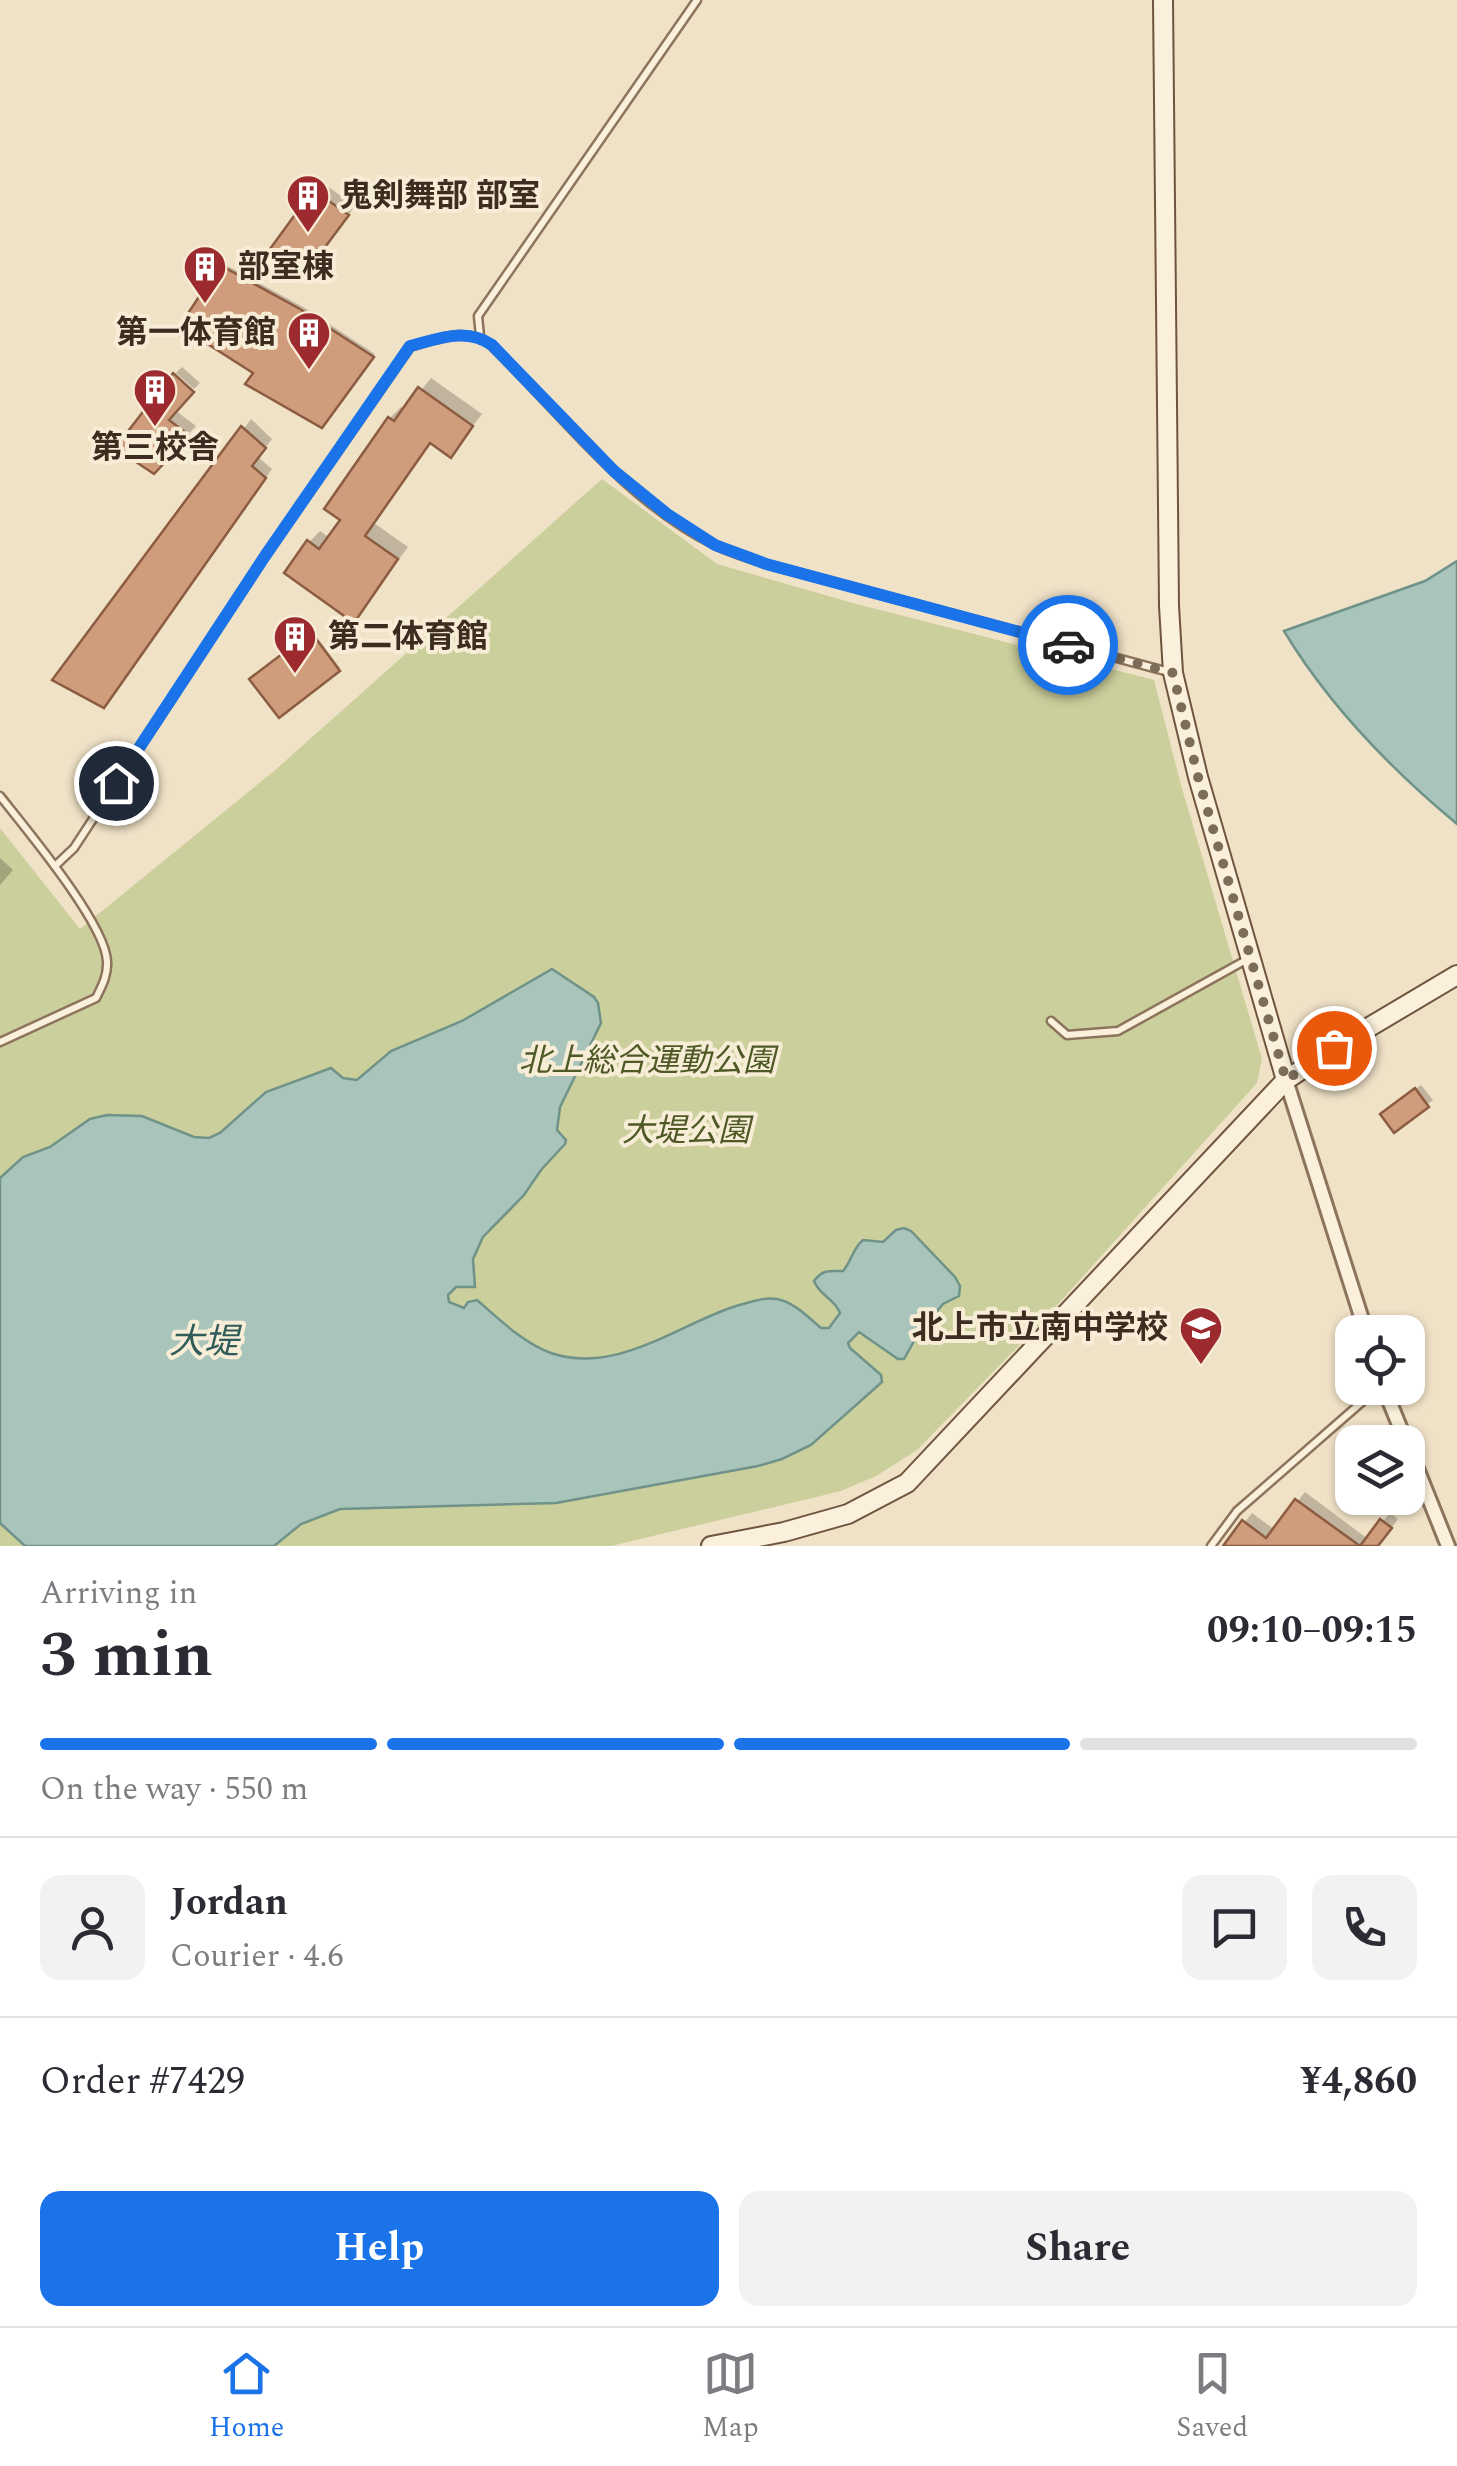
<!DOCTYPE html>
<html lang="en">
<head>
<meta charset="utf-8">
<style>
  :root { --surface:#fff; --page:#f2f2f3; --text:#2b2b33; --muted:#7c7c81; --line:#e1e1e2; --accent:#1a73e8 }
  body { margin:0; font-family:Spectral,"Noto Sans JP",serif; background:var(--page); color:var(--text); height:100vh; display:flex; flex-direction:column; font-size:38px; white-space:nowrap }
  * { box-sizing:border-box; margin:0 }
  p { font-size:32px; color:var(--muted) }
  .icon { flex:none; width:55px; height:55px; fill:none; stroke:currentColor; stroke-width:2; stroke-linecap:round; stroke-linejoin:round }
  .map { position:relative; height:1546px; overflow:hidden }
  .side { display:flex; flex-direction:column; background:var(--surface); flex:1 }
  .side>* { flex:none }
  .controls { position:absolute; left:1335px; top:1315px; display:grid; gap:20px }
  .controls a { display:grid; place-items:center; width:90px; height:90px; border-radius:20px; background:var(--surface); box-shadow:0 2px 8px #0004; font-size:50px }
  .pin { position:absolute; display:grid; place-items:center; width:85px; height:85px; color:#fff; margin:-42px; border:5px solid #fff; border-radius:50%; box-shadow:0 2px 10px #0007 }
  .courier { position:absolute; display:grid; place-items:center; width:100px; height:100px; margin:-50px; border:8px solid #1a73e8; border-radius:50%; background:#fff; color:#222; box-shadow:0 2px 12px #0007 }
  .head em { font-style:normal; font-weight:700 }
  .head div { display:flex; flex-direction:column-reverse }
  .head { display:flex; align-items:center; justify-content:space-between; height:170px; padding:0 40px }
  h1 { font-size:65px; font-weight:700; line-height:75px }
  .bar { display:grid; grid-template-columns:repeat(4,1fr); gap:15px 10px; align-content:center; height:120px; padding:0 40px }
  .bar i { height:12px; border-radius:8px; background:var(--line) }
  .bar .active { background:var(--accent) }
  .bar p { grid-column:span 4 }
  .line { display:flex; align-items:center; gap:25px; padding:0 40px; border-top:2px solid var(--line) }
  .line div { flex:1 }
  .round { display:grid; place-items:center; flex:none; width:105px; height:105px; border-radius:20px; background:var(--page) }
  .cta { display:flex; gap:20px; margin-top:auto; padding:20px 40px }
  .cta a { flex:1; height:115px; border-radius:20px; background:var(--accent); color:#fff; font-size:40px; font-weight:700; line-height:115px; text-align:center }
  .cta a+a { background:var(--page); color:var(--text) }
  .tabs { display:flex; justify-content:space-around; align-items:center; height:140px; border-top:2px solid var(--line); background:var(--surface); font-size:28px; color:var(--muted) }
  .tabs a { display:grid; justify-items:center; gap:5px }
  .tabs .active { color:var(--accent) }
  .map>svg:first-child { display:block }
  .green { fill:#cbcf9b }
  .water { fill:#a9c4bb; stroke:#6f9388; stroke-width:2.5 }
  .shadow { fill:#0003 }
  .building { fill:#cf9c7c; stroke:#8c5c41; stroke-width:2.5 }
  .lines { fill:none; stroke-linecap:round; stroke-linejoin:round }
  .lane-casing { stroke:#8d745c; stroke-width:11 }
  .street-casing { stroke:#8d745c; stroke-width:18 }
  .secondary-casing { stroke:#6f553f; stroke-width:22 }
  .lane { stroke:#faf0db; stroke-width:6 }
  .street { stroke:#faf0db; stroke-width:12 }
  .secondary { stroke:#faf0db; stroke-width:18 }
  .done { stroke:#7c6c5a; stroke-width:10; stroke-dasharray:0 18 }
  .route { stroke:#1a73e8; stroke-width:12 }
  .labels { text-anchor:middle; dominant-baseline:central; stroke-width:8; stroke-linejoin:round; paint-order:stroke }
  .poi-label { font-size:32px; font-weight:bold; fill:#3d2d20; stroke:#f7edd7; text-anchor:start }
  .park-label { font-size:32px; font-style:italic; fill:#4e5926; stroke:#f7edd7 }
  .water-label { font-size:35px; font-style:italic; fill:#2f5c58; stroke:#f7edd7 }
</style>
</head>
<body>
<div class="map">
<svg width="1457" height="1546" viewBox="0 0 1457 1546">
  <rect width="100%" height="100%" fill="#f0e2c7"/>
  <path class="green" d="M 602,479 L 717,564 L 853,603 L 1154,680 L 1181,785 L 1262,1059 L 1257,1083 L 1041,1323 L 917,1450 L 876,1476 L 841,1491 L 611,1546 L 0,1546 L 0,828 L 80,929 L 274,771 Z"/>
  <g class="water">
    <path d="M 1457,561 L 1457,824 C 1392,770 1328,704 1284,631 L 1425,581 Z"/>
    <path d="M 552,969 L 594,997 L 598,1003 L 601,1023 L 560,1107 L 557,1130 L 566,1140 L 565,1144 L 541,1170 L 524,1195 L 483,1237 L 473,1259 L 475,1287 L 456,1287 L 448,1295 L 449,1302 L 464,1308 L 468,1302 L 477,1300 C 499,1319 523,1343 551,1353 C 615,1375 676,1326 733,1307 C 747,1303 762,1297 777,1299 C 794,1302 809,1318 821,1328 L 829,1328 L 840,1313 C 835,1299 819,1295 814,1281 C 823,1269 829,1271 843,1271 C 852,1260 853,1248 863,1240 L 883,1242 L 896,1230 L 904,1228 L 911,1231 L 955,1277 L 960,1286 L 959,1296 L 943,1304 L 918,1334 L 904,1359 L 898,1359 L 859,1332 L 848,1343 L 850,1348 L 881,1375 L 882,1382 L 811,1445 L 782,1459 L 758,1466 L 556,1503 L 340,1509 L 301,1524 L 274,1546 L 25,1546 L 0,1523 L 0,1178 L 23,1157 L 50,1147 L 90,1119 L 107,1115 L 142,1116 L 194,1137 L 209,1138 L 220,1133 L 266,1092 L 331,1068 L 343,1078 L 357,1080 L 391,1051 L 462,1021 Z"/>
  </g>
  <g class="shadow">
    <path d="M 323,183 L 355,206 L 312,263 L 314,191 Z"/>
    <path d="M 224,264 L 303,307 L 375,354 L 324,423 L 256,372 L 222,267 Z"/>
    <path d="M 182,367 L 200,383 L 194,389 L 176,373 Z"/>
    <path d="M 173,377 L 176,411 L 196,426 L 154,471 Z"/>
    <path d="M 431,378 L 482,414 L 450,455 L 432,442 L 374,523 L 408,547 L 354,619 L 309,542 L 320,531 L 330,538 L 343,519 L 390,418 L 401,407 L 405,410 Z"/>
    <path d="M 251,419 L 272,439 L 258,457 L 272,469 L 111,697 L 56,679 Z"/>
    <path d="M 313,632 L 340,668 L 280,715 L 253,679 Z"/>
    <path d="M 0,858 L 13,870 L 0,885 Z"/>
    <path d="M 1421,1085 L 1433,1100 L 1395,1129 L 1389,1109 Z"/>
    <path d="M 1305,1492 L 1368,1539 L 1390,1513 L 1398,1519 L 1378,1546 L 1226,1546 L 1252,1513 L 1275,1530 Z"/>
  </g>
  <g class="building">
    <path d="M 313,190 L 349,215 L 305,274 L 267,253 Z"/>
    <path d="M 220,265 L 300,309 L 374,357 L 322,428 L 245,384 L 253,373 L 195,336 L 191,341 L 175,333 Z"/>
    <path d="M 173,373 L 194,392 L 169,420 L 190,436 L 154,474 L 115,448 Z"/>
    <path d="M 418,387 L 473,426 L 451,458 L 430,443 L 365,536 L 398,559 L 354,623 L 284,573 L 307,540 L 319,549 L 340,520 L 324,509 L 388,417 L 394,421 Z"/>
    <path d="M 241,426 L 266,448 L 252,466 L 266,478 L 104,708 L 52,680 Z"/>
    <path d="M 311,632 L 340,671 L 279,718 L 249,679 Z"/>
    <path d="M 1415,1088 L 1429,1107 L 1394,1133 L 1380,1114 Z"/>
    <path d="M 1295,1499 L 1360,1546 L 1223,1546 L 1242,1520 L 1266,1538 Z"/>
    <path d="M 1380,1519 L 1392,1528 L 1378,1546 L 1360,1546 Z"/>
  </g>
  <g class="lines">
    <g class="lane-casing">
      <g id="lane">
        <path d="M 480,336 L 478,316 L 697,0"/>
        <path d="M 0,796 C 26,829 105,923 107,961 C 108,975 102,986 96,998 L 0,1042"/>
        <path d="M 55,866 L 74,848 L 265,556 L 410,347 C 438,339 467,326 491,345 C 562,414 625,501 715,545 C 731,553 750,558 766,564 L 1169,672"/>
        <path d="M 1051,1021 L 1067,1035 L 1118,1031 L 1246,960"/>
        <path d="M 1211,1546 L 1237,1511 L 1378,1388"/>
      </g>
    </g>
    <g class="street-casing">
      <g id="street">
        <path d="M 1286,1080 L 1366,1332"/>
        <path d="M 1384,1388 L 1406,1442"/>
        <path d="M 1408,1446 L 1448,1546"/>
      </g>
    </g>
    <g class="secondary-casing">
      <g id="secondary">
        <path d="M 1163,0 L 1169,606 L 1173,673 L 1198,777 L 1286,1080"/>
        <path d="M 711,1546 L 784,1532 L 848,1514 L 907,1483 L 1286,1080 L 1334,1048 L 1457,975"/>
      </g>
    </g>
    <use href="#lane" class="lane"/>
    <use href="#street" class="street"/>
    <use href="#secondary" class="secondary"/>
  </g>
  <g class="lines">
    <path class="done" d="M 1068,645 L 1173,673 L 1198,777 L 1286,1080 L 1334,1048"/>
    <path class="route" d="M 116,783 L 265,556 L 410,346 C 438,339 466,327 492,345 L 614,471 L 667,514 L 715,545 L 766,564 L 1068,645"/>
  </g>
  <defs>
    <g id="building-pin" transform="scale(2.25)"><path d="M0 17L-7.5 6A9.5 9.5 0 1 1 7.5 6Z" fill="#9d2a2f" stroke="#f7edd7"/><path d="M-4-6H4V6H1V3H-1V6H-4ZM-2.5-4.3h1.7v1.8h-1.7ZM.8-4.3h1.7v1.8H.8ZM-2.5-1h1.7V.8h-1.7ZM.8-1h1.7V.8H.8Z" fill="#fff"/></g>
    <g id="school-pin" transform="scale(2.25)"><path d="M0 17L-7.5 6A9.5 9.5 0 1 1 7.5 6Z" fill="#9d2a2f" stroke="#f7edd7"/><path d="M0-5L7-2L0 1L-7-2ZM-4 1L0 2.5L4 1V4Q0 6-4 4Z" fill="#fff"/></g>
  </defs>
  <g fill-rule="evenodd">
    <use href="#building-pin" x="308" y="196"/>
    <use href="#building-pin" x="205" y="267"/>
    <use href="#building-pin" x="309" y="333"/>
    <use href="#building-pin" x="155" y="390"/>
    <use href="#building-pin" x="295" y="637"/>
    <use href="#school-pin" x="1201" y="1328"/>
  </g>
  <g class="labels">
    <g class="poi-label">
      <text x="340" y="196">鬼剣舞部 部室</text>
      <text x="238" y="267">部室棟</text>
      <text x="276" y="333" text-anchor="end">第一体育館</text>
      <text x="155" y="448" text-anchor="middle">第三校舎</text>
      <text x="328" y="637">第二体育館</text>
      <text x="1168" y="1328" text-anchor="end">北上市立南中学校</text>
    </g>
    <g class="park-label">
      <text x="647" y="1061">北上総合運動公園</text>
      <text x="686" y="1131">大堤公園</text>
    </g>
    <g class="water-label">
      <text x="204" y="1342">大堤</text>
    </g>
  </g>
</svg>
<div class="controls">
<a><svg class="icon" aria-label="locate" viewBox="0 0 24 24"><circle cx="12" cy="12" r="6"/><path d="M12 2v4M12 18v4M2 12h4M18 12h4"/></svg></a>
<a><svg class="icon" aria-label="layers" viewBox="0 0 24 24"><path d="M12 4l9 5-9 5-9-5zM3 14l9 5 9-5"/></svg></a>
</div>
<div class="pin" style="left:1334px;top:1048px;background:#ea580c"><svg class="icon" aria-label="bag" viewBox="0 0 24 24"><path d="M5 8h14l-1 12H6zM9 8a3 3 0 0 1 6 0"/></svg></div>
<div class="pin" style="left:116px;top:783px;background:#1f2937"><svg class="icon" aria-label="home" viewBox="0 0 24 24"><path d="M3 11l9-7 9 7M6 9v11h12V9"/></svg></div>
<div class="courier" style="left:1068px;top:645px"><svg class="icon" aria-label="car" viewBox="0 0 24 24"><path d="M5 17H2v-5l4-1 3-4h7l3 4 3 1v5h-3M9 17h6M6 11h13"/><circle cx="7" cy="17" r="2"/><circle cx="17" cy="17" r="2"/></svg></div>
</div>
<section class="side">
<div class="head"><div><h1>3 min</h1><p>Arriving in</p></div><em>09:10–09:15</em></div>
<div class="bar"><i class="active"></i><i class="active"></i><i class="active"></i><i></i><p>On the way · 550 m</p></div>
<div class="line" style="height:180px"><a class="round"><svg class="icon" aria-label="person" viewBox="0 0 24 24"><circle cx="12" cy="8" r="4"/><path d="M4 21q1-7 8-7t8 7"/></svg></a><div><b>Jordan</b><p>Courier · 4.6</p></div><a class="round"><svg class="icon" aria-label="chat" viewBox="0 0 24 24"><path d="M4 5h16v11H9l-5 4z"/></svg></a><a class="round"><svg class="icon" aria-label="phone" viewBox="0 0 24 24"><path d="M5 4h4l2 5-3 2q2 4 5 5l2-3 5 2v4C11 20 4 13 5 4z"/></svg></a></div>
<div class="line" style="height:130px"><div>Order #7429</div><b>¥4,860</b></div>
<div class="cta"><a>Help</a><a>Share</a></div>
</section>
<nav class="tabs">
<a class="active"><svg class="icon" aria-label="home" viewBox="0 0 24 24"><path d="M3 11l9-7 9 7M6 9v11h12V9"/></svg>Home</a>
<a><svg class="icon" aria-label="map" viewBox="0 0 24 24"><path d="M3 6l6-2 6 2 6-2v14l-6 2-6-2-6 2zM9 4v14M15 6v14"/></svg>Map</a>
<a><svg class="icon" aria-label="saved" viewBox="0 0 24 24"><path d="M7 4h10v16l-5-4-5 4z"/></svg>Saved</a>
</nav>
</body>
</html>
